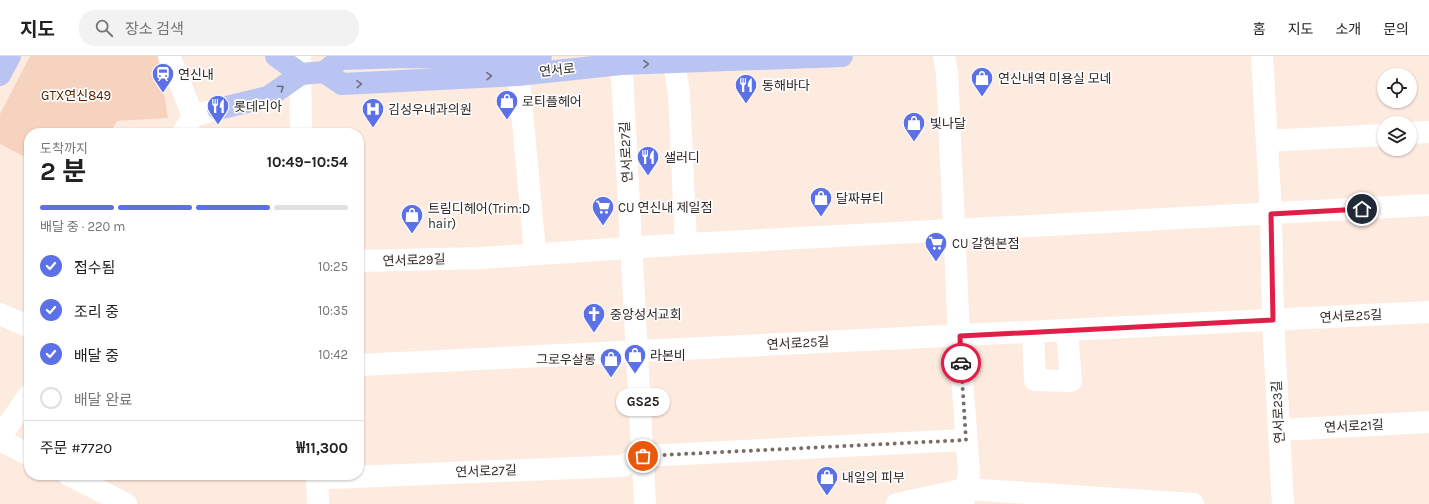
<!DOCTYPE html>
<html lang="ko">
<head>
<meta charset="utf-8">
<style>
  :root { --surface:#fff; --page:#f2f2f2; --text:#222; --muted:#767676; --line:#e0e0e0; --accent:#5c70e7 }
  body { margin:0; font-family:Karla,"Noto Sans KR",sans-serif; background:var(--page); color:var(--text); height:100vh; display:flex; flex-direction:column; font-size:15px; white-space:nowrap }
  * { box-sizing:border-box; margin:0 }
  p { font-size:13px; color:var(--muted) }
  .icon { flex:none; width:22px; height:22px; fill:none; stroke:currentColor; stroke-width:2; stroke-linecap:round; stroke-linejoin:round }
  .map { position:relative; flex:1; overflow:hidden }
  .side { position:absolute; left:24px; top:72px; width:340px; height:352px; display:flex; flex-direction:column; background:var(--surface); border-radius:16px; box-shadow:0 1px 3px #0004 }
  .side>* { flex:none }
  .controls { position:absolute; left:1377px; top:12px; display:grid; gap:8px }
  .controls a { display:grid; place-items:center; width:40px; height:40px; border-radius:50%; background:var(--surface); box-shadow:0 1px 3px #0004; font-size:20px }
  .pin { position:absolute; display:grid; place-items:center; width:34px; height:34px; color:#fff; margin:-17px; border:2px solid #fff; border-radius:50%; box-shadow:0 1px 4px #0007 }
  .courier { position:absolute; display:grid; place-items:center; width:40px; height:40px; margin:-20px; border:3px solid #e11d48; border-radius:50%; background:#fff; color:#222; box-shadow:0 1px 5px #0007 }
  .bubble { position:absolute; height:28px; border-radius:14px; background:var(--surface); box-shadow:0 1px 3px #0004; font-size:13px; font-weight:700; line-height:28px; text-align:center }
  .head em { font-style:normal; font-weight:700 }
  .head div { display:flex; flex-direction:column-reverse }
  .head { display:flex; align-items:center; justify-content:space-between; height:68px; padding:0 16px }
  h1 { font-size:26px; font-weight:700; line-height:30px }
  .bar { display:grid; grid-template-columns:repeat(4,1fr); gap:6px 4px; align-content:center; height:48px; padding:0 16px }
  .bar i { height:5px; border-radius:3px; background:var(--line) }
  .bar .active { background:var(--accent) }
  .bar p { grid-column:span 4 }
  .line { display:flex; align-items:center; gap:10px; padding:0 16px; border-top:1px solid var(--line) }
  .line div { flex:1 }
  ol { padding:0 16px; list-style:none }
  li { display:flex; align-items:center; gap:12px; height:44px }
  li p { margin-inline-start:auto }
  li .icon { padding:4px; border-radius:50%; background:var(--accent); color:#fff; stroke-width:4 }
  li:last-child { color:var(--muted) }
  li i { width:22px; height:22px; border:2px solid var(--line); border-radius:50% }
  header { display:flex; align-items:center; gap:24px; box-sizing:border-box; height:56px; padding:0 20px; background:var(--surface); border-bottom:1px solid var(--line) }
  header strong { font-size:19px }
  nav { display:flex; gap:22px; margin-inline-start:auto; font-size:14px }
  .search { width:280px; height:36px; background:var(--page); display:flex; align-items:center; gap:10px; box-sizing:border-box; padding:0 14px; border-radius:16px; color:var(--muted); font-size:15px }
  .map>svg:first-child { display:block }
  .park { fill:#f6d3bf }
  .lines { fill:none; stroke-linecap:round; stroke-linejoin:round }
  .minor { stroke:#fff; stroke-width:22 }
  .major { stroke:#b9c4f2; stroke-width:22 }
  .oneway { stroke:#6e6f82 }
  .done { stroke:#796e67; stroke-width:4; stroke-dasharray:0 7.2 }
  .route { stroke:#e11d48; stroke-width:5 }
  .labels { text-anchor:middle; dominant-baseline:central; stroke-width:3.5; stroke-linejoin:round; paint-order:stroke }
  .street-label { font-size:13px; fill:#312a26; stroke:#fcfcfc }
  .poi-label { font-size:13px; fill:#312a26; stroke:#fcfcfc; text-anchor:start }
  .park-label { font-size:13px; fill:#552400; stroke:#fcfcfc }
</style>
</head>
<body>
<header>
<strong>지도</strong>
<div class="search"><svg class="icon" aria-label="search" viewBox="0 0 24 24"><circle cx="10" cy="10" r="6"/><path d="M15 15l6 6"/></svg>장소 검색</div>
<nav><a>홈</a><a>지도</a><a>소개</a><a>문의</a></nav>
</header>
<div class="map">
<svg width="1429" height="448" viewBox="0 0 1429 448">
  <rect width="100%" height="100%" fill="#feebe0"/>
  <path class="park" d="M 30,0 L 158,0 L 168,62 L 117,65 L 110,77 L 29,77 L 29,103 L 0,88 L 0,58 Z"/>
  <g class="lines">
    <g class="minor">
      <path d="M 169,0 L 193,60"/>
      <path d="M 300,0 L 301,77"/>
      <path d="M 621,0 L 645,448"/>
      <path d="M 944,0 L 947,17 L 959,280 L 969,417 L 963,448"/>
      <path d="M 1262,0 L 1271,158 L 1273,264 L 1283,448"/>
      <path d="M 674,7 L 679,37 L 686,188"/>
      <path d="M 518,19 L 521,44 L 535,197"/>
      <path d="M 183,77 L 193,60 L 207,56"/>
      <path d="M 1410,77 L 1429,76"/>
      <path d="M 1267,85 L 1384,79"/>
      <path d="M 359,205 L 482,202 L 686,188 L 1429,149"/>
      <path d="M 0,258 L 29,271"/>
      <path d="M 1033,277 L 1035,324 L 1071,325 L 1067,275"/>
      <path d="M 359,309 C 716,290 1072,275 1429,256"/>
      <path d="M 1279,374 L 1429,366"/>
      <path d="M 0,381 L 29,339"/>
      <path d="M 0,384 L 29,399"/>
      <path d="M 69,419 L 126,448"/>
      <path d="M 317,419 L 318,448"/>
      <path d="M 328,419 L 330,422 L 622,410 L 643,400 L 966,384"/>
      <path d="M 897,448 L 966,433 L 1193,448"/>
    </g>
    <g class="major">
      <path d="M 276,0 L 301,18 L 324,16 L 341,3 L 406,1 L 516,3 L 541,0"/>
      <path d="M 324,16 L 342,28 L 518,19 L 621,8 L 842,0"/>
      <path d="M 0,19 L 10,0"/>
      <path d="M 218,53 L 268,41 L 301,18"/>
    </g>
  </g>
  <defs><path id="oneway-chevron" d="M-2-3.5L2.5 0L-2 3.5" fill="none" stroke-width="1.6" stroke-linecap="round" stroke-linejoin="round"/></defs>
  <g class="oneway">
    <use href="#oneway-chevron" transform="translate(646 8) rotate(-1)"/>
    <use href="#oneway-chevron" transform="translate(489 20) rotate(-3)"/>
    <use href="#oneway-chevron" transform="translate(359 28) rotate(-3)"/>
    <use href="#oneway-chevron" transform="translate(281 32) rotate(-35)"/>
  </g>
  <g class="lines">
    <path class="done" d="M 643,400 L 966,384 L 961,307"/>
    <path class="route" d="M 961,307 L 960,280 L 1273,264 L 1271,158 L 1362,153"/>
  </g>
  <defs>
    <g id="station-pin" transform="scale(1.15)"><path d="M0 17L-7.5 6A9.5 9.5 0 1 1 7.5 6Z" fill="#5c70e7" stroke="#fcfcfc"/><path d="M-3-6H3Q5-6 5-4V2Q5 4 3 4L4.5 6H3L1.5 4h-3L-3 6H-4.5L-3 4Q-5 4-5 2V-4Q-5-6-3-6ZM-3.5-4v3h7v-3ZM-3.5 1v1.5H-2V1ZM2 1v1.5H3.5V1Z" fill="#fff"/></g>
    <g id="shop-pin" transform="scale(1.15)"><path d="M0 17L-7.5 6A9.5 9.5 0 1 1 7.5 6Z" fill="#5c70e7" stroke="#fcfcfc"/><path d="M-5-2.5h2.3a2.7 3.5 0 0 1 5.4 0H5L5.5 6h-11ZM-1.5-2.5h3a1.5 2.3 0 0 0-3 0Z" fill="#fff"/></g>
    <g id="restaurant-pin" transform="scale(1.15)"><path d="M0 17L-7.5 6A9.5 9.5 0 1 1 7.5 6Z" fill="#5c70e7" stroke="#fcfcfc"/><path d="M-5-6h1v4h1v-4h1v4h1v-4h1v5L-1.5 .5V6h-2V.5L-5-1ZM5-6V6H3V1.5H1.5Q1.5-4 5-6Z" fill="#fff"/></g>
    <g id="hospital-pin" transform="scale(1.15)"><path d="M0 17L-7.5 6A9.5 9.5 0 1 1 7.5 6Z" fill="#5c70e7" stroke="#fcfcfc"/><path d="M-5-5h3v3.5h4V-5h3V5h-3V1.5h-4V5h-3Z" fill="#fff"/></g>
    <g id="supermarket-pin" transform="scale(1.15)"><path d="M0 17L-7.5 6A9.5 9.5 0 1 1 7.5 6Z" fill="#5c70e7" stroke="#fcfcfc"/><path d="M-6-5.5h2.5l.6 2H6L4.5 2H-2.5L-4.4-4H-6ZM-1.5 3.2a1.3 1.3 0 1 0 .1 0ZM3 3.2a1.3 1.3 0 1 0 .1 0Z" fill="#fff"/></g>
    <g id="church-pin" transform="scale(1.15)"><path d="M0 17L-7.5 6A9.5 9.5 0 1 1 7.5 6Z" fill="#5c70e7" stroke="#fcfcfc"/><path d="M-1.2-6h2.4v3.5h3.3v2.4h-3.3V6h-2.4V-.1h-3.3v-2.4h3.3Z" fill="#fff"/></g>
  </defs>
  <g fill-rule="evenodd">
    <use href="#station-pin" x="163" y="18"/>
    <use href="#shop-pin" x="982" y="22"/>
    <use href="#restaurant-pin" x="746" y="29"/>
    <use href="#shop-pin" x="507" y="45"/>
    <use href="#restaurant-pin" x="218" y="50"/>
    <use href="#hospital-pin" x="373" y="53"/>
    <use href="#shop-pin" x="914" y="67"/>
    <use href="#restaurant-pin" x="648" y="101"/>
    <use href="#shop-pin" x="821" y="142"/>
    <use href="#supermarket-pin" x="603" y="151"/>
    <use href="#shop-pin" x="412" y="159"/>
    <use href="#supermarket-pin" x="936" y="187"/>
    <use href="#church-pin" x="594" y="258"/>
    <use href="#shop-pin" x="635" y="299"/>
    <use href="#shop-pin" x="611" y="303"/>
    <use href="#shop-pin" x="827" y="421"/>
  </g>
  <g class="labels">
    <g class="street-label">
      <text transform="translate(557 14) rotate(-6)">연서로</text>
      <text transform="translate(626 96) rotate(-93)">연서로27길</text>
      <text transform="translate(414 204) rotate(-2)">연서로29길</text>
      <text transform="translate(1351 260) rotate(-3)">연서로25길</text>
      <text transform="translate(798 287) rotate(-3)">연서로25길</text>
      <text transform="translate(1278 356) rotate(-93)">연서로23길</text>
      <text transform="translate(1354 370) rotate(-3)">연서로21길</text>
      <text transform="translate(486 415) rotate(-2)">연서로27길</text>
    </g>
    <g class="poi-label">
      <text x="178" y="18">연신내</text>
      <text x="998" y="22">연신내역 미용실 모네</text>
      <text x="762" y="29">동해바다</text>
      <text x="522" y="45">로티플헤어</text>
      <text x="234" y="50">롯데리아</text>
      <text x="388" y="53">김성우내과의원</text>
      <text x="930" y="67">빛나달</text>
      <text x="664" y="101">샐러디</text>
      <text x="836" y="142">달짜뷰티</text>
      <text x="618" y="151">CU 연신내 제일점</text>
      <text x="428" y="152">트림디헤어(Trim:D<tspan x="428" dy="15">hair)</tspan></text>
      <text x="952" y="187">CU 갈현본점</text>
      <text x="610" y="258">중앙성서교회</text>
      <text x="650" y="299">라본비</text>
      <text x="596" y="303" text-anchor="end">그로우살롱</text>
      <text x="842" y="421">내일의 피부</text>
    </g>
    <g class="park-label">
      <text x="76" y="39">GTX연신849</text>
    </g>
  </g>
</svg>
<div class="controls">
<a><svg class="icon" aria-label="locate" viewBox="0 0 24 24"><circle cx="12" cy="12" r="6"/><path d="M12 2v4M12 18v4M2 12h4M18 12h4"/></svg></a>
<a><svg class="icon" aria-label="layers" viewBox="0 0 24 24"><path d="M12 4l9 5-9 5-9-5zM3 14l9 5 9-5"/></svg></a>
</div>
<div class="pin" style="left:643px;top:400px;background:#ea580c"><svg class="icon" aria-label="bag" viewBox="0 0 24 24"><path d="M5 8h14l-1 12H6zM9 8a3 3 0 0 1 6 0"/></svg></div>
<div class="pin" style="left:1362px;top:153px;background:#1f2937"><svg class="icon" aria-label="home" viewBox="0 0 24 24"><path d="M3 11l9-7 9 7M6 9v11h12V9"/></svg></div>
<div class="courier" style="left:961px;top:307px"><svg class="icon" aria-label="car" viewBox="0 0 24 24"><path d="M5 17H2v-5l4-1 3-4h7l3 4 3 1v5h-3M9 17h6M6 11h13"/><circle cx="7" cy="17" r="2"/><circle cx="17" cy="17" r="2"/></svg></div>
<div class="bubble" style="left:616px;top:332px;width:54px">GS25</div>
<section class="side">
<div class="head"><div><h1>2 분</h1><p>도착까지</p></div><em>10:49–10:54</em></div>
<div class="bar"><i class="active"></i><i class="active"></i><i class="active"></i><i></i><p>배달 중 · 220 m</p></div>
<ol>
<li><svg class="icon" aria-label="check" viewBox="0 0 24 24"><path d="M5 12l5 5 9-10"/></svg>접수됨<p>10:25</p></li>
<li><svg class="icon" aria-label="check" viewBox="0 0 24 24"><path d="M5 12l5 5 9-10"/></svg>조리 중<p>10:35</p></li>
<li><svg class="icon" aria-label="check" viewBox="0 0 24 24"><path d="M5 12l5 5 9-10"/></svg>배달 중<p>10:42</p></li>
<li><i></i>배달 완료</li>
</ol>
<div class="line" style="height:52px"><div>주문 #7720</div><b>₩11,300</b></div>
</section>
</div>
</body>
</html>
